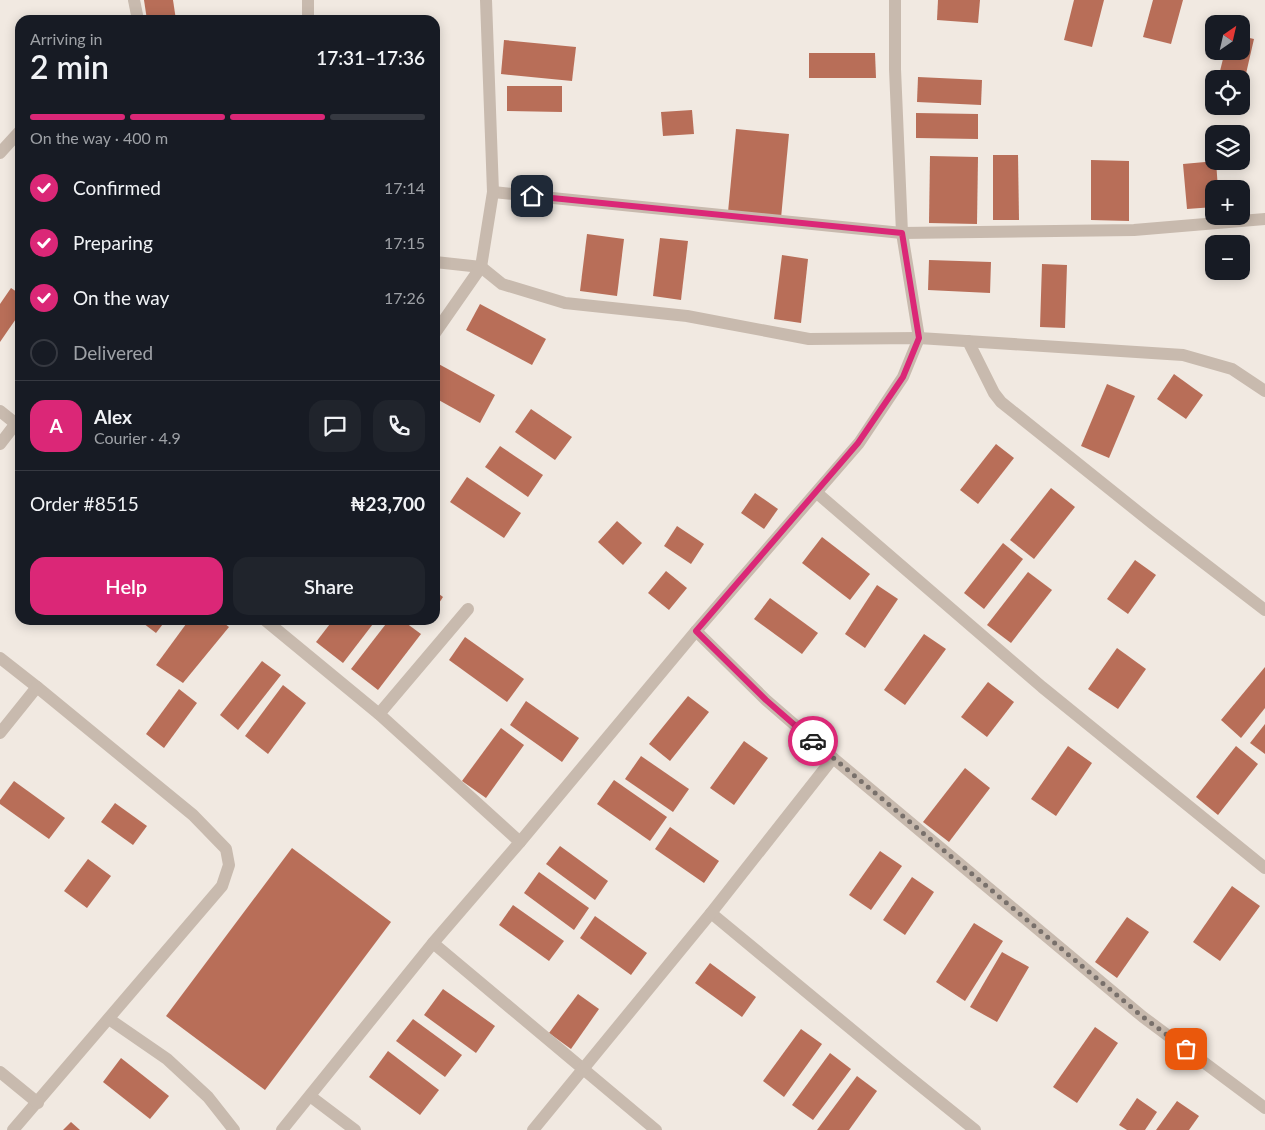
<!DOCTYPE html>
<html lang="en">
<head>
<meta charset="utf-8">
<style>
  :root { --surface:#171b24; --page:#20242c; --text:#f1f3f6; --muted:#9ea1a6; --line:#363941; --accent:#db2777 }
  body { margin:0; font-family:Lato,sans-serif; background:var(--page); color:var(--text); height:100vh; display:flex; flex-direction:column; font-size:19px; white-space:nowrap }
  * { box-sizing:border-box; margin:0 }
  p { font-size:16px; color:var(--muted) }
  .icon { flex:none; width:28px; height:28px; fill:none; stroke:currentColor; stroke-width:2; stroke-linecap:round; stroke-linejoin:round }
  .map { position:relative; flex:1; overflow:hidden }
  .details { position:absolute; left:15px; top:15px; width:425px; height:610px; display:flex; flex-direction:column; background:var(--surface); border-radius:15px; box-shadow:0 2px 12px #0003 }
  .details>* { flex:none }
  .needle { width:32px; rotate:34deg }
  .controls { position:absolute; left:1205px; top:15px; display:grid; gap:10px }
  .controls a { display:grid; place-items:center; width:45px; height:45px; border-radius:10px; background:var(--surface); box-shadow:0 2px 12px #0003; font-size:25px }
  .pin { position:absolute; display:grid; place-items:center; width:42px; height:42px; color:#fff; margin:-21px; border-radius:10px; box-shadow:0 2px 8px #0006 }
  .courier { position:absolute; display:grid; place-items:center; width:50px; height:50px; margin:-25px; border:4px solid #db2777; border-radius:50%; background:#fff; color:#222; box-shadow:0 1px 6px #0007 }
  .headline em { font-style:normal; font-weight:600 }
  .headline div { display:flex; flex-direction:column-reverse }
  .headline { display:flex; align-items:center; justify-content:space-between; height:85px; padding:0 15px }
  h1 { font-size:32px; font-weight:600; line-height:38px }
  .bar { display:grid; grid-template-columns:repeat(4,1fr); gap:8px 5px; align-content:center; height:60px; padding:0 15px }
  .bar i { height:6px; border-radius:4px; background:var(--line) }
  .bar .active { background:var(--accent) }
  .bar p { grid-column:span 4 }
  .line { display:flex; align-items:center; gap:12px; padding:0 15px; border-top:1px solid var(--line) }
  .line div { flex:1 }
  .round { display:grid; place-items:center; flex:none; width:52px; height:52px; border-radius:15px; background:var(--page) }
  ol { padding:0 15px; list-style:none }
  li { display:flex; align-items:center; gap:15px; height:55px }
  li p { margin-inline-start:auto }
  li .icon { padding:5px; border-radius:50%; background:var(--accent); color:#fff; stroke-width:4 }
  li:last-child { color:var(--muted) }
  li i { width:28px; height:28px; border:2px solid var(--line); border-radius:50% }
  .cta { display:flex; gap:10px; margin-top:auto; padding:10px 15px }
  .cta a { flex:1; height:58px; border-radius:15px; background:var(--accent); color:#fff; font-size:20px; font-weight:600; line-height:58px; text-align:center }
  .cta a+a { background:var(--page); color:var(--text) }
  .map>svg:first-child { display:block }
  .building { fill:#b86e58 }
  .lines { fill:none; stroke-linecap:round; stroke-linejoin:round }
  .minor { stroke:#c8baae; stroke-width:12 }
  .done { stroke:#78706b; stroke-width:5; stroke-dasharray:0 9 }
  .route { stroke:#db2777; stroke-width:6 }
</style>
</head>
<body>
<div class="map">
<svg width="1265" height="1130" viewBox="0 0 1265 1130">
  <rect width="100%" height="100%" fill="#f1e9e1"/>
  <g class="building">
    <path d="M 144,0 L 173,0 L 176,20 L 147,20 Z"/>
    <path d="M 938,0 L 980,0 L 978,23 L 937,20 Z"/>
    <path d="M 1074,0 L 1104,0 L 1092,47 L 1064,40 Z"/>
    <path d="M 1153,0 L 1183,0 L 1171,44 L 1143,37 Z"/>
    <path d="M 1241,36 L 1254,39 L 1242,91 L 1241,79 L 1218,79 L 1225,51 L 1241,51 Z"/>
    <path d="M 504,40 L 576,47 L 572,81 L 501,74 Z"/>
    <path d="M 809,53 L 875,53 L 876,78 L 809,78 Z"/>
    <path d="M 918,77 L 982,80 L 981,105 L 917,102 Z"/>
    <path d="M 507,86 L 562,86 L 562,112 L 507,111 Z"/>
    <path d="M 692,110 L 694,134 L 663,136 L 661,112 Z"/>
    <path d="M 916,113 L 978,114 L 978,139 L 916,138 Z"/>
    <path d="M 736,129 L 789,134 L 781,218 L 728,212 Z"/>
    <path d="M 993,155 L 1018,155 L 1019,220 L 993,220 Z"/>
    <path d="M 930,156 L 978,157 L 977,224 L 929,223 Z"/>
    <path d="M 1091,160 L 1129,161 L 1129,221 L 1091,220 Z"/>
    <path d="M 1216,161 L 1218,189 L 1214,189 L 1214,207 L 1187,209 L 1183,164 Z"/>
    <path d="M 587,234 L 624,239 L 617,296 L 580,291 Z"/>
    <path d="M 660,238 L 688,241 L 681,300 L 653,296 Z"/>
    <path d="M 782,255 L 808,259 L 801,323 L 774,319 Z"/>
    <path d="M 929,260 L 991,262 L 990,293 L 928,290 Z"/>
    <path d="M 1042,264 L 1067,265 L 1065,328 L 1040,327 Z"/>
    <path d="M 11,288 L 20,294 L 20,313 L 0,342 L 0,304 Z"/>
    <path d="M 480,304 L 546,339 L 532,365 L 466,330 Z"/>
    <path d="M 435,362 L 495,395 L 480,423 L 435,398 Z"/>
    <path d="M 1174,374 L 1203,395 L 1186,419 L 1157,399 Z"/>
    <path d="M 1107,384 L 1135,396 L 1109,458 L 1081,446 Z"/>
    <path d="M 531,409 L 572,437 L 555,460 L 515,432 Z"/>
    <path d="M 996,444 L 1014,458 L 978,504 L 960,490 Z"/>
    <path d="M 500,446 L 543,475 L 528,497 L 485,467 Z"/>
    <path d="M 467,477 L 521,513 L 504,538 L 450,502 Z"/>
    <path d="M 1051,488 L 1075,507 L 1034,559 L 1010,540 Z"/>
    <path d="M 755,493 L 778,509 L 764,529 L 741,513 Z"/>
    <path d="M 617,521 L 642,543 L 623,565 L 598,542 Z"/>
    <path d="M 677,526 L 704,544 L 691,564 L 664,546 Z"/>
    <path d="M 822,537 L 870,574 L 850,600 L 802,563 Z"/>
    <path d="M 1003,543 L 1023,559 L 984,609 L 964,593 Z"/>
    <path d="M 1135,560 L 1156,575 L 1128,614 L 1107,599 Z"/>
    <path d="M 666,571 L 687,588 L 669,610 L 648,593 Z"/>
    <path d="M 1028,572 L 1052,590 L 1011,643 L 987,625 Z"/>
    <path d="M 877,585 L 898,599 L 865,648 L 845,634 Z"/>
    <path d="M 435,591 L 443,597 L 435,609 Z"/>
    <path d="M 770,598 L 818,633 L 802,654 L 754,619 Z"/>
    <path d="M 139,620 L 166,620 L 156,633 Z"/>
    <path d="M 189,620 L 220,620 L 229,627 L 183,683 L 156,665 Z"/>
    <path d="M 333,620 L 376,620 L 343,663 L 316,642 Z"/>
    <path d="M 389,620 L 402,620 L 421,634 L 378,690 L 351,669 Z"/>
    <path d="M 924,634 L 946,649 L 905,705 L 884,690 Z"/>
    <path d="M 465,637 L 524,679 L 507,702 L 449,660 Z"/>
    <path d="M 1117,648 L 1146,669 L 1118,709 L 1088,689 Z"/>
    <path d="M 262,661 L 281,675 L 238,730 L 220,715 Z"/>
    <path d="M 1265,667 L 1265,708 L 1241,738 L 1221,720 Z"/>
    <path d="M 988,682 L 1014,702 L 987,737 L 961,717 Z"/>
    <path d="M 283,685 L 306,703 L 268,754 L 245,736 Z"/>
    <path d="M 179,689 L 197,703 L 164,748 L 146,734 Z"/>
    <path d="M 688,696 L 709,712 L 670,761 L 649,744 Z"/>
    <path d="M 526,701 L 579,738 L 562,762 L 510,725 Z"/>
    <path d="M 1265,724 L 1265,754 L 1250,743 Z"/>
    <path d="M 501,728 L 524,745 L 486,798 L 462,781 Z"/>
    <path d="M 744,741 L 768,758 L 734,805 L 710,788 Z"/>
    <path d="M 1068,746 L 1092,763 L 1056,816 L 1031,799 Z"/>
    <path d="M 1236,746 L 1258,764 L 1218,815 L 1196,797 Z"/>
    <path d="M 641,756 L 689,789 L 673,812 L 625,779 Z"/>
    <path d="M 965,768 L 990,788 L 949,842 L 923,822 Z"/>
    <path d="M 614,780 L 667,817 L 650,841 L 597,804 Z"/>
    <path d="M 14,781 L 65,818 L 49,839 L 0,804 L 0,800 Z"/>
    <path d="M 115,803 L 147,826 L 133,845 L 101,822 Z"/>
    <path d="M 670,827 L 719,861 L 704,883 L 655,849 Z"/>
    <path d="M 560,846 L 608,881 L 595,900 L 546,864 Z"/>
    <path d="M 292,848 L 391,922 L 265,1090 L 166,1016 Z"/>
    <path d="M 880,851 L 902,866 L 871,910 L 849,895 Z"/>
    <path d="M 88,859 L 111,876 L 87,908 L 64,891 Z"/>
    <path d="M 539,872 L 589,908 L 574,930 L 524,893 Z"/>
    <path d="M 912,877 L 934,892 L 905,935 L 883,920 Z"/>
    <path d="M 1232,886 L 1260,906 L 1220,961 L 1193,942 Z"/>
    <path d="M 513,905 L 564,941 L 549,961 L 499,925 Z"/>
    <path d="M 595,916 L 647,953 L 631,975 L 580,938 Z"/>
    <path d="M 1127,917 L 1149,932 L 1117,978 L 1095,962 Z"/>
    <path d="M 974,923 L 1003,941 L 965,1001 L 936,982 Z"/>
    <path d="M 1002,952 L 1029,967 L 997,1022 L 970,1007 Z"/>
    <path d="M 710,963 L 756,997 L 742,1017 L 695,983 Z"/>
    <path d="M 443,989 L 495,1026 L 476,1053 L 424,1015 Z"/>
    <path d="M 578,994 L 599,1009 L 571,1049 L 549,1033 Z"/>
    <path d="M 413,1019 L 462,1055 L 445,1077 L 396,1041 Z"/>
    <path d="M 1095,1027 L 1118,1043 L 1077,1103 L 1053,1087 Z"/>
    <path d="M 801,1029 L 822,1044 L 784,1097 L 763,1081 Z"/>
    <path d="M 388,1051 L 439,1090 L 420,1115 L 369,1077 Z"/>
    <path d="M 830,1053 L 851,1069 L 813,1120 L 792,1105 Z"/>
    <path d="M 121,1058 L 169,1096 L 150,1119 L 103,1082 Z"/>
    <path d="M 857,1076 L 877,1091 L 849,1130 L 817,1130 Z"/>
    <path d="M 1137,1098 L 1157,1112 L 1145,1130 L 1127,1130 L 1119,1125 Z"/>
    <path d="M 1177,1101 L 1199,1116 L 1189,1130 L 1156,1130 Z"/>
    <path d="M 71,1122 L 80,1130 L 63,1130 Z"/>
  </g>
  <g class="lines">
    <g class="minor">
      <path d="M 134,0 L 138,20"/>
      <path d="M 308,0 L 308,20"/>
      <path d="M 0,153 L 20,131"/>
      <path d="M 493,192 L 902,233 L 1134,230 L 1265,219"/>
      <path d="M 435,262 L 481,267 L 502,284 L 565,303 L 687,316 L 809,339 L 919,338 L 1183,355 L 1232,369 L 1265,391"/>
      <path d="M 435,333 L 481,267 L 493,192 L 486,0"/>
      <path d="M 968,341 L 994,393 L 1001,402 L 1152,523 L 1265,610"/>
      <path d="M 0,411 L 20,427"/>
      <path d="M 0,444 L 20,418"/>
      <path d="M 817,493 L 1042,687 L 1265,868"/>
      <path d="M 265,620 L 379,714 L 520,842"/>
      <path d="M 696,631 L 766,700 L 833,758 L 1143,1017 L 1265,1108"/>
      <path d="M 0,658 L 37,687"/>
      <path d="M 379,714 L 468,609"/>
      <path d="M 0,733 L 37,687 L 193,815 L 226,849 L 229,865 L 222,886 L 13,1130"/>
      <path d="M 711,913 L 897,1067 L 975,1130"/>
      <path d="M 433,943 L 656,1130"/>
      <path d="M 109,1019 L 167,1059 L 208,1097 L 234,1130"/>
      <path d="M 0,1072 L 38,1103"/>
      <path d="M 310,1096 L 355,1130"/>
      <path d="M 282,1130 L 433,943 L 520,842 L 696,631 L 859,443 L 903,377 L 919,338 L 902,233 L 895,69 L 895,0"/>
      <path d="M 533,1130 L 711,913 L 833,758"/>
    </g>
  </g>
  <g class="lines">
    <path class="done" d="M 813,741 L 1143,1017 L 1186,1049"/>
    <path class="route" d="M 532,196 L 902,233 L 919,338 L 903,377 L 858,443 L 696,631 L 766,700 L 813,741"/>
  </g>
</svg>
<div class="controls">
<a><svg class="needle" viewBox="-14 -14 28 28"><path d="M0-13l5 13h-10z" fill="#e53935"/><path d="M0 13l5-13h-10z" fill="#9ea1a6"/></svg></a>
<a><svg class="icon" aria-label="locate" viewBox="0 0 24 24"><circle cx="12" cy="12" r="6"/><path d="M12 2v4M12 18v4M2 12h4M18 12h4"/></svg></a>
<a><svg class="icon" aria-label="layers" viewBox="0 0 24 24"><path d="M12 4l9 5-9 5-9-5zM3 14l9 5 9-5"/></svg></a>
<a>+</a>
<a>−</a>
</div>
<div class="pin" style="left:1186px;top:1049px;background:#ea580c"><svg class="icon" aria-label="bag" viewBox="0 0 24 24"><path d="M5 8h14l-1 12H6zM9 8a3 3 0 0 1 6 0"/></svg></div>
<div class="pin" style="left:532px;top:196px;background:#1f2937"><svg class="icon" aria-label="home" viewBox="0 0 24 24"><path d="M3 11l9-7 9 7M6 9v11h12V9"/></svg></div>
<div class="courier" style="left:813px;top:741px"><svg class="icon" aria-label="car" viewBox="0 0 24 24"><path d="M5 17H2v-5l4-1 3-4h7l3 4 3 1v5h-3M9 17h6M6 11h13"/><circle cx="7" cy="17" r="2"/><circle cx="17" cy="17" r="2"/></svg></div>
<section class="details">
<div class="headline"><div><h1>2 min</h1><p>Arriving in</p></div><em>17:31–17:36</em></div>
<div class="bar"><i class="active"></i><i class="active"></i><i class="active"></i><i></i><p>On the way · 400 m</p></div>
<ol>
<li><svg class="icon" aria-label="check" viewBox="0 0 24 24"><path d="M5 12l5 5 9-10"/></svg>Confirmed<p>17:14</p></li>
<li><svg class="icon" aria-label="check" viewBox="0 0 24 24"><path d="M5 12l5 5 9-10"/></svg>Preparing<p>17:15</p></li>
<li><svg class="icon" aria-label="check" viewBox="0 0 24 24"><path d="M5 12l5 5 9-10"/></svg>On the way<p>17:26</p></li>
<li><i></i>Delivered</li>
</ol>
<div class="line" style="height:90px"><b class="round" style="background:var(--accent);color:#fff">A</b><div><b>Alex</b><p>Courier · 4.9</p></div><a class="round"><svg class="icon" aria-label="chat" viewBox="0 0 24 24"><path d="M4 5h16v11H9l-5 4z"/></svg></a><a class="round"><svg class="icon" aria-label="phone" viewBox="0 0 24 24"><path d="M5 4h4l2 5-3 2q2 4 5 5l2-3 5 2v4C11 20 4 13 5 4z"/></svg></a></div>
<div class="line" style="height:65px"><div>Order #8515</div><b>₦23,700</b></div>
<div class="cta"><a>Help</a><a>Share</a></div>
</section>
</div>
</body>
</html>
